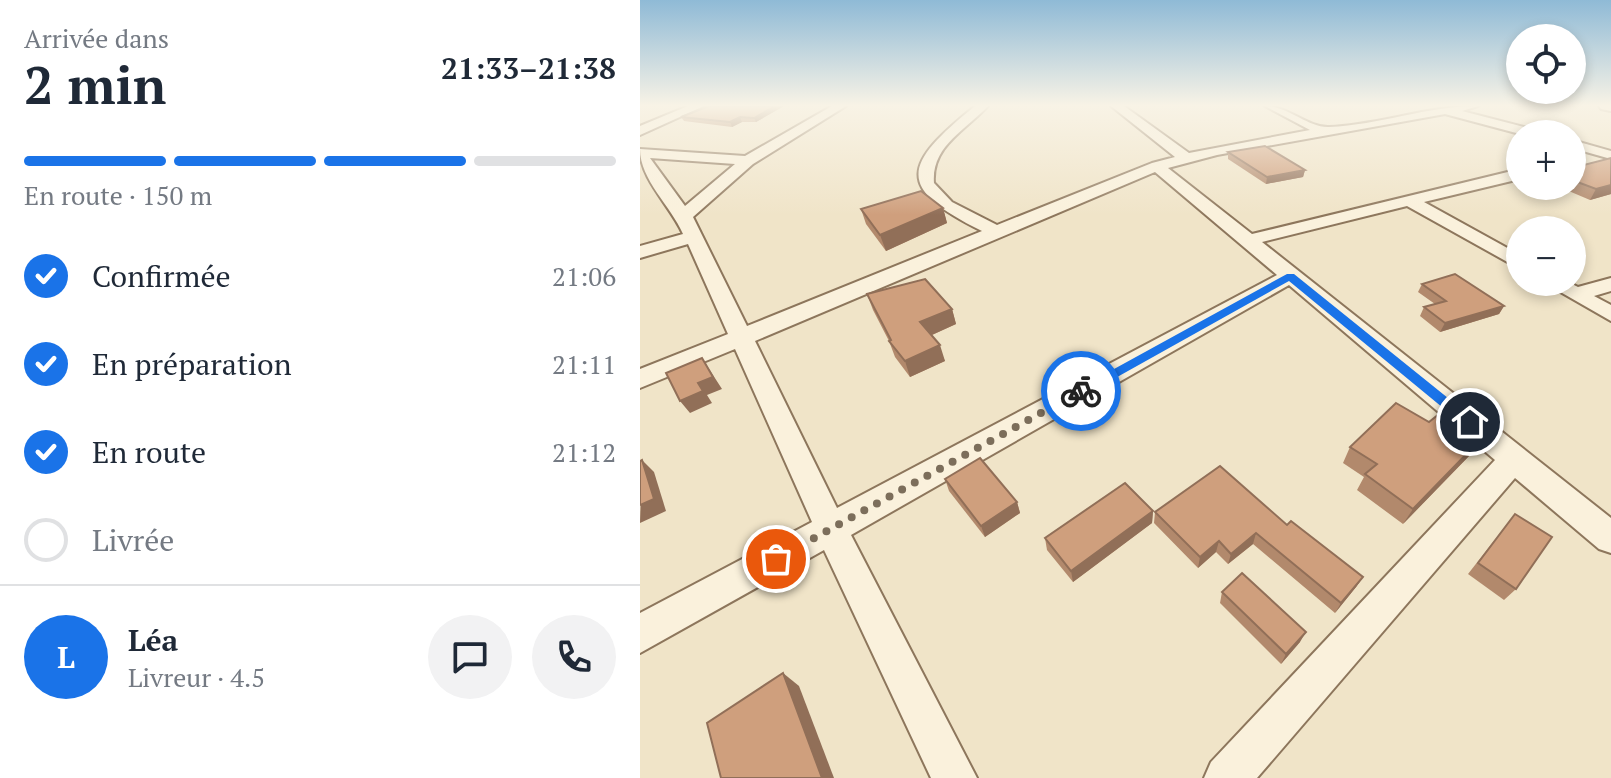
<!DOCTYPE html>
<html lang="fr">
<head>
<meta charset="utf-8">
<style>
  :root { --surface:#fff; --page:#f2f2f3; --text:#1f2937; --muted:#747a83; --line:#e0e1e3; --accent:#1a73e8 }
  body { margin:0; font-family:"PT Serif",serif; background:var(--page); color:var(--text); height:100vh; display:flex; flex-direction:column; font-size:30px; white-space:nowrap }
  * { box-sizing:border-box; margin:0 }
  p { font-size:26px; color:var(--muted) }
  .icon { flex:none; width:44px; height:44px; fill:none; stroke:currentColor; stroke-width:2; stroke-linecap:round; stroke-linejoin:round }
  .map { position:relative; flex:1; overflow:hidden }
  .details { display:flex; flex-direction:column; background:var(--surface); width:640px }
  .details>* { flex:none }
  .controls { position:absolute; left:866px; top:24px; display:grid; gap:16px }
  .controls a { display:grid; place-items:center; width:80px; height:80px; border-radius:50%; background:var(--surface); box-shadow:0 4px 12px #0003; font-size:40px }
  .pin { position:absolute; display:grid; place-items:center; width:68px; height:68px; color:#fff; margin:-34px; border:4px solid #fff; border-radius:50%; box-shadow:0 2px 8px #0007 }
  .courier { position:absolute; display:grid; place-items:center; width:80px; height:80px; margin:-40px; border:6px solid #1a73e8; border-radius:50%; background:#fff; color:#222; box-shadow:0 2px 10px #0007 }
  .head em { font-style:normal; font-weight:600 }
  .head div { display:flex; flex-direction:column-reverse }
  .head { display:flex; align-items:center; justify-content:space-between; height:136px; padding:0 24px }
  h1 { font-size:52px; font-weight:600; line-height:60px }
  .bar { display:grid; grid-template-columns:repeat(4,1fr); gap:12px 8px; align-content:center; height:96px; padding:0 24px }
  .bar i { height:10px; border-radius:6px; background:var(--line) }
  .bar .active { background:var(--accent) }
  .bar p { grid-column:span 4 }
  .line { display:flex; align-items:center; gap:20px; padding:0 24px; border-top:2px solid var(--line) }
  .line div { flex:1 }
  .round { display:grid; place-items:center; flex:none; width:84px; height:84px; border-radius:42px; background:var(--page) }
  ol { padding:0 24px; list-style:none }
  li { display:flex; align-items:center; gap:24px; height:88px }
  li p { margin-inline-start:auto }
  li .icon { padding:8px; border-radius:50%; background:var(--accent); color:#fff; stroke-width:4 }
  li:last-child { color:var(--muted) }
  li i { width:44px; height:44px; border:4px solid var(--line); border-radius:50% }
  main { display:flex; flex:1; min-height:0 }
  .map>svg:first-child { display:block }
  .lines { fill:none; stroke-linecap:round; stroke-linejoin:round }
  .street-casing { stroke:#8d765c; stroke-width:4 }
  .street { fill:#faf1dc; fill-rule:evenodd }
  .wall { fill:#b2896c }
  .shaded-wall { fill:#916f58 }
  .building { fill:#cf9f7d; stroke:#916f58; stroke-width:2 }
  .route { fill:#1a73e8 }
  .done { stroke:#7c6e5b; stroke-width:8; stroke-dasharray:0 14.4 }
</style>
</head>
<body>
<main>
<section class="details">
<div class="head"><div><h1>2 min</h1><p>Arrivée dans</p></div><em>21:33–21:38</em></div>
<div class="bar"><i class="active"></i><i class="active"></i><i class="active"></i><i></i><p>En route · 150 m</p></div>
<ol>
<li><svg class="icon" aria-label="check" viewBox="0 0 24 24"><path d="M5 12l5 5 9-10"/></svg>Confirmée<p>21:06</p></li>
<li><svg class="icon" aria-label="check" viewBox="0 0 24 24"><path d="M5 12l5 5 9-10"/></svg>En préparation<p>21:11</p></li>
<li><svg class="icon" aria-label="check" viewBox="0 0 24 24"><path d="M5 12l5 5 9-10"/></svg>En route<p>21:12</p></li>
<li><i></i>Livrée</li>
</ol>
<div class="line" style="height:144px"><b class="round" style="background:var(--accent);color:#fff">L</b><div><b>Léa</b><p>Livreur · 4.5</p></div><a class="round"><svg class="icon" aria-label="chat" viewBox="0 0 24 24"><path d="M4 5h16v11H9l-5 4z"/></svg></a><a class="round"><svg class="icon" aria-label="phone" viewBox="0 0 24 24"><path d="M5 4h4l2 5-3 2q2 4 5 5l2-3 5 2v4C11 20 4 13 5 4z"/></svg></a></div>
</section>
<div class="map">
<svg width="971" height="778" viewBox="0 0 971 778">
  <rect width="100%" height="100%" fill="#f0e4c8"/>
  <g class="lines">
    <g class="street-casing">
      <g id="street">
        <path d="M 48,106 L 64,106 L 0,135 L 0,126 Z"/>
        <path d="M 192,106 L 206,106 L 113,164 L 53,217 L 107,326 L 342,231 C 253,187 264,164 335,106 L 348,106 C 326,130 291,146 294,183 L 312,202 L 357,225 L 512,163 L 535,157 L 471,106 L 484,106 L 549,153 L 670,130 L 625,106 C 648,106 668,128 689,127 C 739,125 787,106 838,106 L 822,111 L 899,131 L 901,134 L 880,134 L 805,114 L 577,155 L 528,168 L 612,234 L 880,169 L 880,179 L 784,202 L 880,255 L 880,269 L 767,206 L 622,242 L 971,518 L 971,553 L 959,549 L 875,478 L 617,778 L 564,778 L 571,762 L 855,460 L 649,285 L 211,535 L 337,778 L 291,778 L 184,550 L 0,653 L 0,613 L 172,522 L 95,349 L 0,388 L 0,369 L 88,334 L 48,244 L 0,258 L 0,246 L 43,234 C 31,206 0,180 0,149 L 105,156 ZM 10,158 L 95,164 L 45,206 ZM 515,172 L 637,275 L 197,508 L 115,341 Z"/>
        <path d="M 959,106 L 971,106 L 971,111 L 961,109 Z"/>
        <path d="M 932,140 L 971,151 L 971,159 L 932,148 Z"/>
        <path d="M 971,278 L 971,291 L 954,296 L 971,305 L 971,321 L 903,282 L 928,282 L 938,287 Z"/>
      </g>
    </g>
    <use href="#street" class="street"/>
  </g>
  <g class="wall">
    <path d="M 144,106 L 116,122 L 102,122 L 92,127 L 44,121 L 41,117 Z"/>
    <path d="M 588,152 L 665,170 L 663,177 L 626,184 L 588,159 Z"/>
    <path d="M 932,168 L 971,194 L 950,200 L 917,186 L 932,186 Z"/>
    <path d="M 303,208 L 307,223 L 246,251 L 226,224 L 221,209 Z"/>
    <path d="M 782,284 L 864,306 L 859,314 L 800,332 L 780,316 L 784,307 L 795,304 L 778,292 Z"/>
    <path d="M 227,294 L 312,309 L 316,324 L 292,335 L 305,361 L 270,377 L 255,357 L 249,341 L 233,310 Z"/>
    <path d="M 789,422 L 840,440 L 829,456 L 763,524 L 717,490 L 724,477 L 703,463 L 710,447 Z"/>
    <path d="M 305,479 L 377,502 L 380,513 L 345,537 L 309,491 Z"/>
    <path d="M 513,511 L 512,523 L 433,582 L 407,550 L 405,538 Z"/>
    <path d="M 515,512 L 647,525 L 723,577 L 716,587 L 695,613 L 613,544 L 588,564 L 576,552 L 558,568 L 514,523 Z"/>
    <path d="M 875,514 L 876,589 L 864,600 L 828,574 Z"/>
    <path d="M 582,592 L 660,642 L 641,664 L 580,603 Z"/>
  </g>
  <g class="shaded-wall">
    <path d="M 135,106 L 144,106 L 116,122 L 114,118 Z"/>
    <path d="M 100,117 L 102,122 L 92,127 L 90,122 Z"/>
    <path d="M 665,170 L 663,177 L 626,184 L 627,177 Z"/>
    <path d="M 971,185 L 971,194 L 950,200 L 956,189 Z"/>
    <path d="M 303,208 L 307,223 L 246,251 L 240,235 Z"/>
    <path d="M 864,306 L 859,314 L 800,332 L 805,323 Z"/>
    <path d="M 312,309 L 316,324 L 285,338 L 280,322 Z"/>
    <path d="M 300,345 L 305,361 L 270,377 L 265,361 Z"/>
    <path d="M 62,358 L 82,389 L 67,395 L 72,403 L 50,413 L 40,401 L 58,383 Z"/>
    <path d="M 840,440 L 829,456 L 763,524 L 773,509 Z"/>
    <path d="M 2,460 L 14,472 L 26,511 L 0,523 Z"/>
    <path d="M 377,502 L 380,513 L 345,537 L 341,526 Z"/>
    <path d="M 513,511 L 512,523 L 433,582 L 431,571 Z"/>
    <path d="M 616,533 L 613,544 L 588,564 L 591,554 Z"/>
    <path d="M 579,541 L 576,552 L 558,568 L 560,557 Z"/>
    <path d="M 723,577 L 716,587 L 695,613 L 701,603 Z"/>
    <path d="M 666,632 L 660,642 L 641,664 L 646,654 Z"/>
    <path d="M 143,673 L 159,686 L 194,778 L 182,778 Z"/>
  </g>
  <g class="building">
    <path d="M 69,106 L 135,106 L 114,118 L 100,117 L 90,122 L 41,117 Z"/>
    <path d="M 625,146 L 665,170 L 627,177 L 588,152 Z"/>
    <path d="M 971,158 L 971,185 L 956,189 L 932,180 L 932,168 Z"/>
    <path d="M 281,191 L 303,208 L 240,235 L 221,209 Z"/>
    <path d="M 815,274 L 864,306 L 805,323 L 784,307 L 806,301 L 782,284 Z"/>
    <path d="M 285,279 L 312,309 L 280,322 L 300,345 L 265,361 L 249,341 L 251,340 L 227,294 Z"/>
    <path d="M 62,358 L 73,377 L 58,383 L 63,391 L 40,401 L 26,373 Z"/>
    <path d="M 756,403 L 789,422 L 809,406 L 838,431 L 840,440 L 773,509 L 725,474 L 737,464 L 710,447 Z"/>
    <path d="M 340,458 L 377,502 L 341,526 L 305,479 Z"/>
    <path d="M 2,460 L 14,499 L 0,505 L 0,461 Z"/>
    <path d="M 580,466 L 647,525 L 651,521 L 723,577 L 701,603 L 616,533 L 591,554 L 579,541 L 560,557 L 515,512 Z"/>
    <path d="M 485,483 L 513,511 L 431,571 L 405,538 Z"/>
    <path d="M 875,514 L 912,537 L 876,589 L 838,563 Z"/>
    <path d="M 602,573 L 666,632 L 646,654 L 582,592 Z"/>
    <path d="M 143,673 L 182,778 L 81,778 L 67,723 Z"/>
  </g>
  <linearGradient id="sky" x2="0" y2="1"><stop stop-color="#8fbad6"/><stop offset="0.49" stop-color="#f8f3e6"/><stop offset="1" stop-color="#f8f3e6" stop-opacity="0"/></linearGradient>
  <rect width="971" height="215" fill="url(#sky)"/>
  <path class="route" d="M 647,274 L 654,274 L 834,419 L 834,426 L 825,426 L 649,281 L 445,395 L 434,391 Z"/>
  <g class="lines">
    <path class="done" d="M 136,559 L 441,391"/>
  </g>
</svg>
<div class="controls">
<a><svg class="icon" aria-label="locate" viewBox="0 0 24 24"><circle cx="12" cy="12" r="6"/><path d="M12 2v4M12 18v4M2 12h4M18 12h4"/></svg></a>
<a>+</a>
<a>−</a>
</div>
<div class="pin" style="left:136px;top:559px;background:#ea580c"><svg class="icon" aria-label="bag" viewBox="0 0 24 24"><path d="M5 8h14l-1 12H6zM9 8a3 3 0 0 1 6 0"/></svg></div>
<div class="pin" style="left:830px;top:422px;background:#1f2937"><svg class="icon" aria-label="home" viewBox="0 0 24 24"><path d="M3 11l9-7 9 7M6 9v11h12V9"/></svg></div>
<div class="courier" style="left:441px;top:391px"><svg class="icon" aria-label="bike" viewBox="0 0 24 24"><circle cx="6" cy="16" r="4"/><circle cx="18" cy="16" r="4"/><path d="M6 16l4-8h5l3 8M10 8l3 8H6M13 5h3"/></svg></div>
</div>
</main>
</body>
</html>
